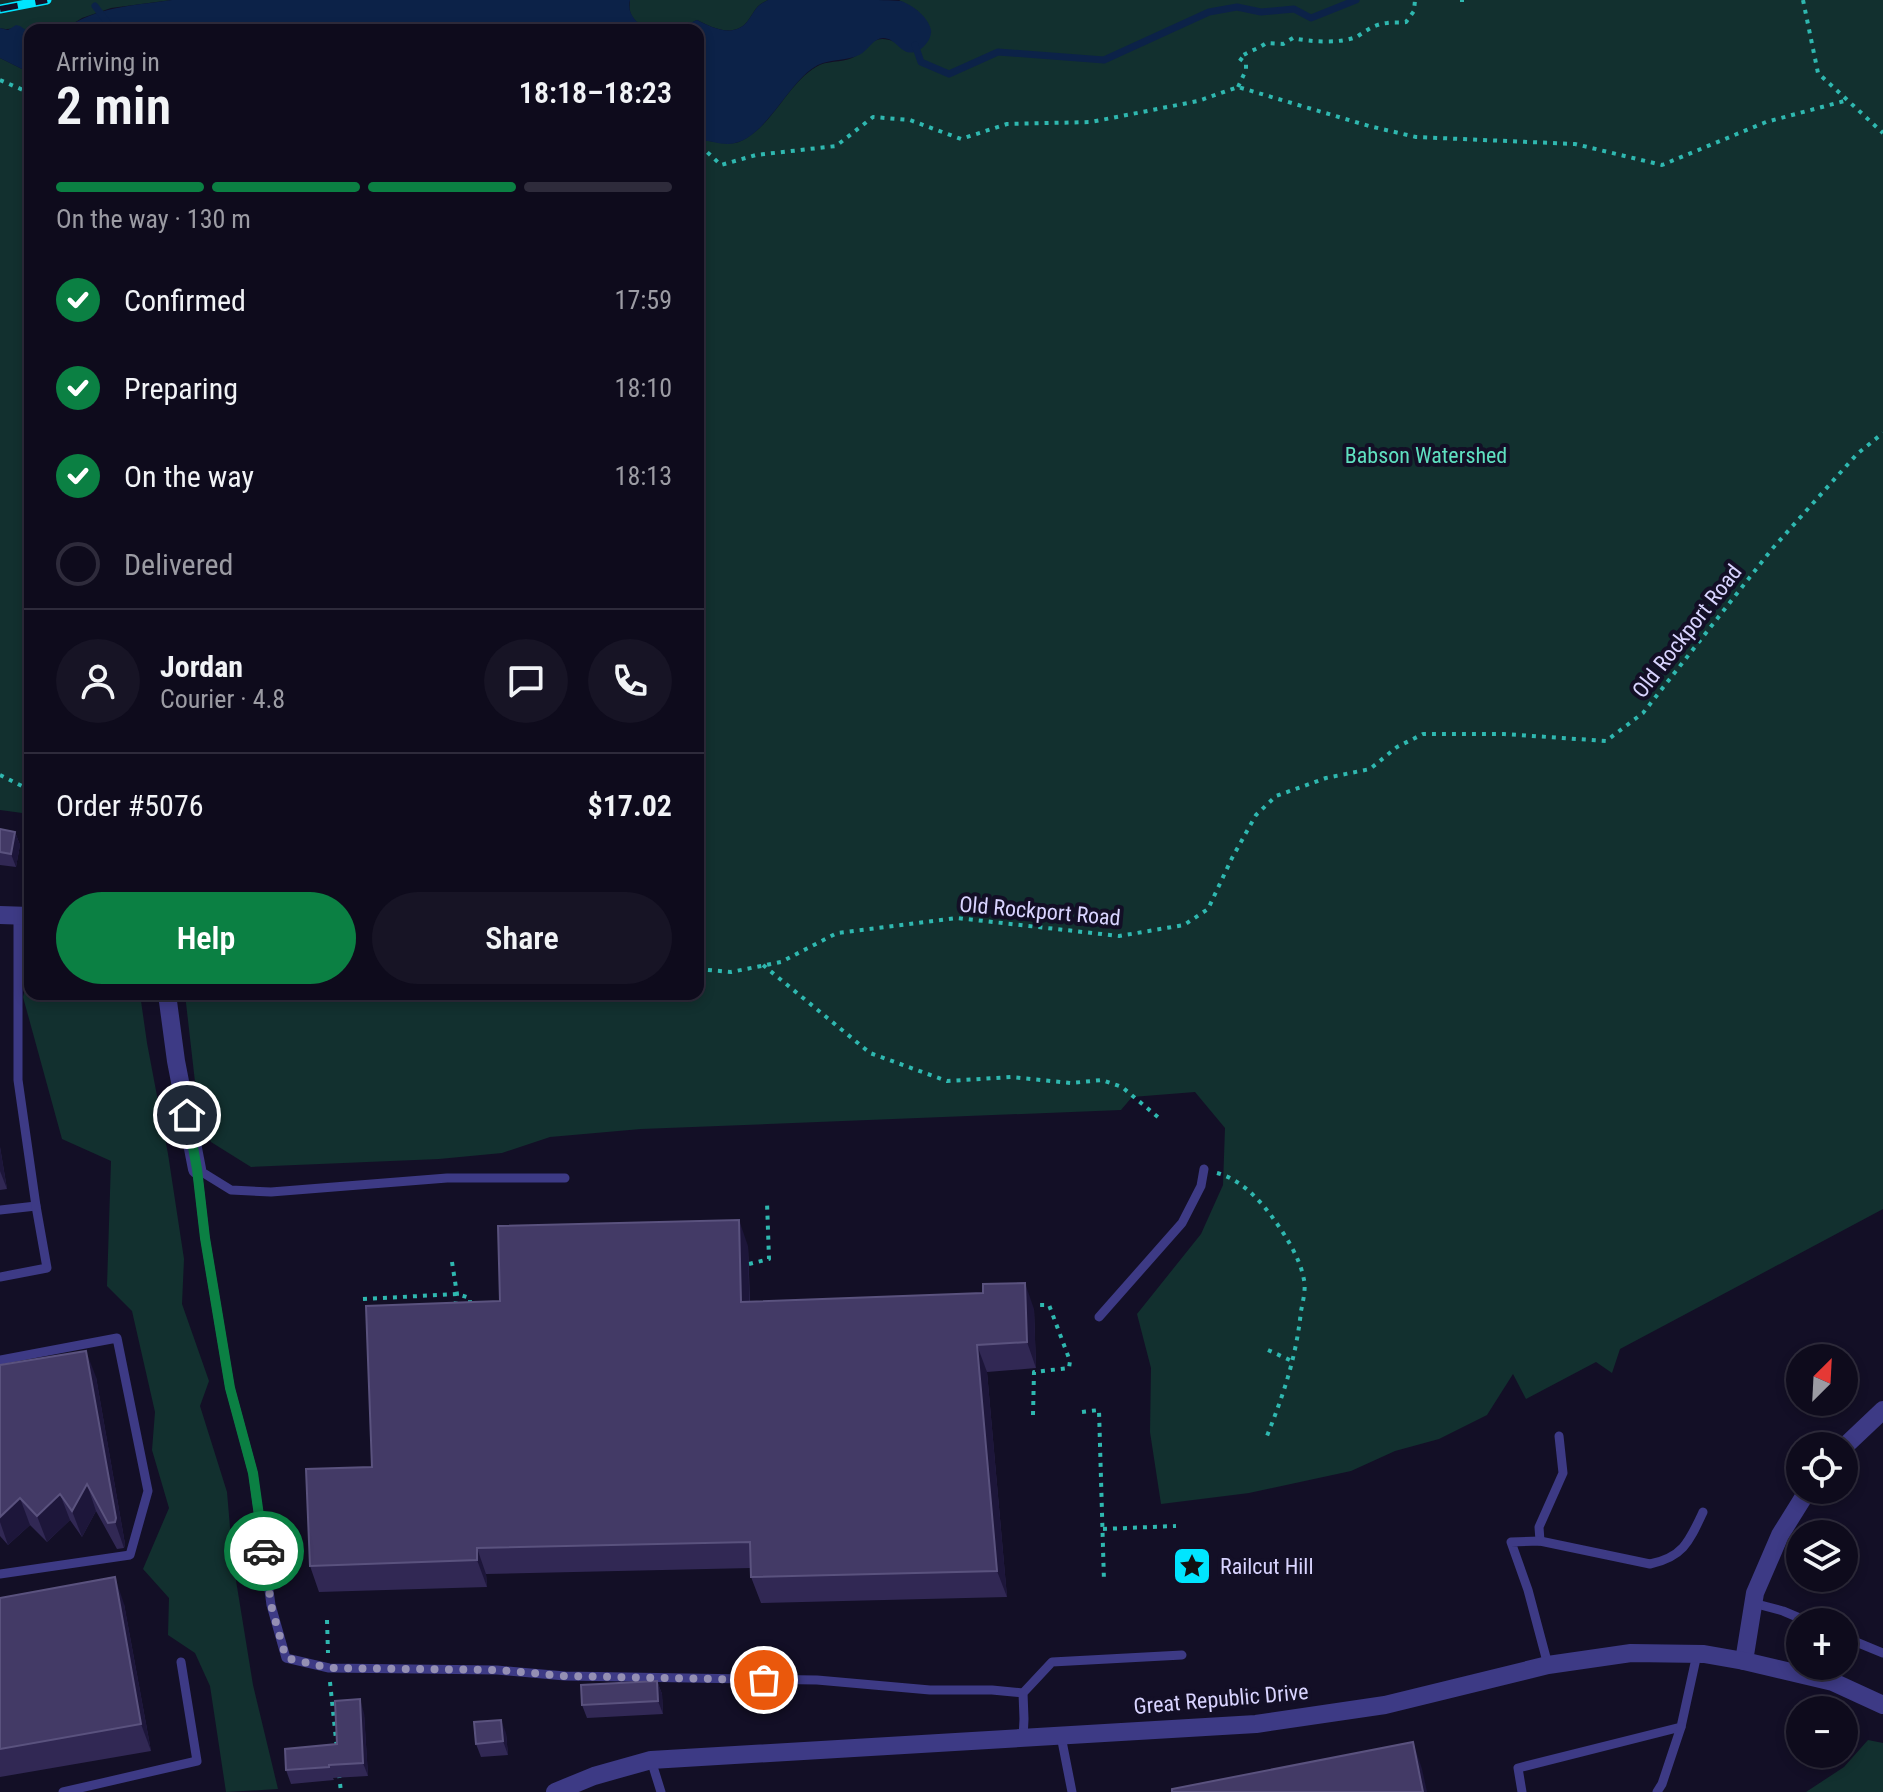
<!DOCTYPE html>
<html lang="en">
<head>
<meta charset="utf-8">
<style>
  :root { --surface:#0e0b1c; --page:#171425; --text:#f1f3f6; --muted:#9b9ba3; --line:#2e2b3b; --accent:#0b8043 }
  body { margin:0; font-family:"Roboto Condensed",sans-serif; background:var(--page); color:var(--text); height:100vh; display:flex; flex-direction:column; font-size:30px; white-space:nowrap }
  * { box-sizing:border-box; margin:0 }
  p { font-size:26px; color:var(--muted) }
  .icon { flex:none; width:44px; height:44px; fill:none; stroke:currentColor; stroke-width:2; stroke-linecap:round; stroke-linejoin:round }
  .map { position:relative; flex:1; overflow:hidden }
  .panel { position:absolute; left:24px; top:24px; width:680px; height:976px; display:flex; flex-direction:column; background:var(--surface); border-radius:16px; box-shadow:0 4px 12px #0003,0 0 0 2px var(--line) }
  .panel>* { flex:none }
  .needle { width:52px; rotate:24deg }
  .tools { position:absolute; left:1786px; top:1344px; display:grid; gap:16px }
  .tools a { display:grid; place-items:center; width:72px; height:72px; border-radius:50%; background:var(--surface); box-shadow:0 4px 12px #0003,0 0 0 2px var(--line); font-size:40px }
  .pin { position:absolute; display:grid; place-items:center; width:68px; height:68px; color:#fff; margin:-34px; border:4px solid #fff; border-radius:50%; box-shadow:0 2px 8px #0007 }
  .courier { position:absolute; display:grid; place-items:center; width:80px; height:80px; margin:-40px; border:6px solid #0b8043; border-radius:50%; background:#fff; color:#222; box-shadow:0 2px 10px #0007 }
  .overview em { font-style:normal; font-weight:600 }
  .overview div { display:flex; flex-direction:column-reverse }
  .overview { display:flex; align-items:center; justify-content:space-between; height:136px; padding:0 32px }
  h1 { font-size:52px; font-weight:600; line-height:60px }
  .bar { display:grid; grid-template-columns:repeat(4,1fr); gap:12px 8px; align-content:center; height:96px; padding:0 32px }
  .bar i { height:10px; border-radius:6px; background:var(--line) }
  .bar .selected { background:var(--accent) }
  .bar p { grid-column:span 4 }
  .line { display:flex; align-items:center; gap:20px; padding:0 32px; border-top:2px solid var(--line) }
  .line div { flex:1 }
  .round { display:grid; place-items:center; flex:none; width:84px; height:84px; border-radius:42px; background:var(--page) }
  ol { padding:0 32px; list-style:none }
  li { display:flex; align-items:center; gap:24px; height:88px }
  li p { margin-inline-start:auto }
  li .icon { padding:8px; border-radius:50%; background:var(--accent); color:#fff; stroke-width:4 }
  li:last-child { color:var(--muted) }
  li i { width:44px; height:44px; border:4px solid var(--line); border-radius:50% }
  .primary-button { display:flex; gap:16px; margin-top:auto; padding:16px 32px }
  .primary-button a { flex:1; height:92px; border-radius:48px; background:var(--accent); color:#fff; font-size:32px; font-weight:600; line-height:92px; text-align:center }
  .primary-button a+a { background:var(--page); color:var(--text) }
  .map>svg:first-child { display:block }
  .green { fill:#12302f }
  .water { fill:#0c2248 }
  .lines { fill:none; stroke-linecap:round; stroke-linejoin:round }
  .stream { stroke:#0c2248; stroke-width:7 }
  .path { stroke:#2fb8b0; stroke-width:4; stroke-dasharray:4 6; stroke-linecap:butt }
  .service { stroke:#3d3a85; stroke-width:9 }
  .minor { stroke:#3d3a85; stroke-width:18 }
  .rail-casing { stroke:#00e5ff; stroke-width:9 }
  .rail { stroke:#130f26; stroke-width:6; stroke-dasharray:18; stroke-linecap:butt }
  .wall { fill:#312854 }
  .shaded-wall { fill:#1d163a }
  .building { fill:#433a66; stroke:#5a527e; stroke-width:2 }
  .done { stroke:#948fb3; stroke-width:8; stroke-dasharray:0 14.4 }
  .route { stroke:#0b8043; stroke-width:10 }
  .labels { text-anchor:middle; dominant-baseline:central; stroke-width:8; stroke-linejoin:round; paint-order:stroke }
  .park-label { font-size:22px; fill:#5fe0c0; stroke:#130f26 }
  .street-label { font-size:22px; fill:#d9d4ff; stroke:#130f26 }
  .poi-label { font-size:22px; fill:#d9d4ff; stroke:#130f26; text-anchor:start }
</style>
</head>
<body>
<div class="map">
<svg width="1883" height="1792" viewBox="0 0 1883 1792">
  <rect width="100%" height="100%" fill="#130f26"/>
  <g class="green">
    <path d="M 0,0 L 172,0 L 111,8 L 82,18 L 63,30 L 30,30 L 30,33 C 13,21 16,32 0,28 Z"/>
    <path d="M 630,0 L 768,0 C 753,7 755,13 746,23 C 732,38 711,27 697,20 C 679,29 649,39 634,19 C 629,12 629,8 630,0 Z"/>
    <path d="M 899,0 L 1883,0 L 1883,1209 L 1620,1349 L 1612,1373 L 1596,1362 L 1526,1399 L 1513,1374 L 1487,1415 L 1439,1439 L 1395,1451 L 1351,1471 L 1249,1493 L 1161,1504 L 1150,1432 L 1151,1368 L 1137,1314 L 1201,1234 L 1223,1185 L 1225,1128 L 1195,1092 L 1132,1097 L 1121,1110 L 641,1129 L 550,1137 L 502,1153 L 439,1159 L 251,1167 L 211,1142 L 199,1117 L 185,994 L 698,994 L 698,140 C 712,140 728,147 741,141 C 773,126 787,84 816,67 C 827,60 841,63 852,58 C 869,50 871,32 895,42 L 918,11 Z"/>
    <path d="M 0,58 L 30,73 L 30,814 L 0,810 Z"/>
    <path d="M 30,970 L 30,994 L 140,994 L 147,1043 L 168,1154 L 184,1259 L 182,1304 L 209,1381 L 200,1406 L 227,1492 L 233,1562 L 253,1685 L 278,1789 L 226,1792 L 210,1686 L 195,1653 L 168,1635 L 169,1598 L 143,1569 L 169,1508 L 152,1450 L 155,1412 L 132,1311 L 107,1286 L 111,1161 L 62,1139 L 23,997 Z"/>
    <path d="M 1868,1740 L 1883,1743 L 1883,1792 L 1806,1792 L 1844,1767 Z"/>
  </g>
  <g class="water">
    <path d="M 172,0 L 630,0 C 626,14 638,25 649,30 L 63,30 C 98,6 132,6 172,0 Z"/>
    <path d="M 768,0 C 800,0 833,0 865,0 C 876,0 891,0 901,1 C 913,5 929,18 931,30 C 932,38 925,47 919,50 C 902,60 898,38 883,38 C 872,39 868,51 859,55 C 846,61 831,59 818,65 C 787,81 765,143 728,144 C 718,144 708,140 698,140 L 698,30 L 675,30 L 697,20 C 711,27 732,38 746,23 C 755,13 753,7 768,0 Z"/>
    <path d="M 16,25 L 20,26 L 30,33 L 30,73 L 0,58 L 0,28 L 8,30 Z"/>
  </g>
  <g class="lines">
    <g class="stream">
      <path d="M 95,6 L 113,30"/>
      <path d="M 915,45 L 921,62 L 949,74 L 998,52 L 1104,60 L 1209,12 L 1237,7 L 1261,12 L 1294,9 L 1311,18 L 1356,0"/>
    </g>
    <g class="path">
      <path d="M 1460,0 L 1465,0"/>
      <path d="M 1803,0 L 1818,73 L 1883,133"/>
      <path d="M 0,80 L 30,93"/>
      <path d="M 1238,87 L 1246,70 L 1246,63 L 1239,58 C 1248,51 1257,50 1266,43 L 1283,44 L 1293,38 C 1309,42 1343,44 1358,36 C 1367,30 1375,24 1387,23 C 1393,22 1400,23 1406,22 L 1414,11 L 1415,0"/>
      <path d="M 698,155 L 707,152 L 721,165 L 756,155 L 836,146 L 873,117 L 910,120 L 961,139 L 1007,124 L 1091,122 L 1198,101 L 1238,87 L 1369,126 L 1416,137 L 1575,144 L 1662,165 L 1766,122 L 1848,100"/>
      <path d="M 0,775 L 30,790"/>
      <path d="M 763,965 L 870,1053 L 947,1081 L 1011,1077 L 1071,1083 L 1102,1080 L 1122,1087 L 1159,1118"/>
      <path d="M 698,969 L 731,972 L 781,962 L 837,933 L 957,918 L 1119,936 L 1184,925 L 1208,909 L 1232,858 L 1256,815 L 1276,796 L 1326,778 L 1370,769 L 1397,747 L 1423,734 L 1504,734 L 1606,741 L 1643,713 L 1772,549 L 1857,454 L 1883,433"/>
      <path d="M 1217,1173 C 1239,1179 1256,1196 1270,1214 C 1284,1233 1300,1257 1304,1280 C 1306,1289 1303,1301 1301,1311 C 1296,1359 1283,1396 1265,1441"/>
      <path d="M 452,1262 L 457,1294 L 455,1307"/>
      <path d="M 749,1264 L 769,1259 L 767,1202"/>
      <path d="M 363,1299 L 457,1294 L 470,1298 L 470,1304"/>
      <path d="M 1268,1350 L 1292,1361"/>
      <path d="M 1082,1412 L 1099,1410 L 1104,1582"/>
      <path d="M 1033,1415 L 1034,1372 L 1069,1368 L 1070,1361 L 1049,1305 L 1035,1305"/>
      <path d="M 1103,1529 L 1176,1526"/>
      <path d="M 327,1620 L 328,1653"/>
      <path d="M 330,1682 L 337,1749"/>
      <path d="M 339,1774 L 341,1792"/>
    </g>
    <g class="service">
      <path d="M 197,1169 L 205,1238 L 230,1388 L 253,1473 L 271,1605 L 286,1658 L 329,1668 L 497,1670 L 565,1676 L 817,1680 L 930,1690 L 992,1690 L 1023,1693"/>
      <path d="M 197,1169 L 231,1190 L 271,1192 L 447,1178 L 565,1178"/>
      <path d="M 0,1210 L 36,1206"/>
      <path d="M 0,1277 L 47,1268 L 36,1206 L 18,1080 L 18,916"/>
      <path d="M 1099,1317 L 1182,1223 L 1201,1186 L 1204,1169"/>
      <path d="M 0,1360 L 117,1338 L 148,1491 L 130,1555 L 0,1574"/>
      <path d="M 1540,1541 L 1539,1527 L 1563,1473 L 1559,1436"/>
      <path d="M 1753,1603 L 1783,1611 L 1809,1622"/>
      <path d="M 1844,1637 L 1883,1653"/>
      <path d="M 1548,1665 L 1528,1590 L 1511,1542 L 1540,1541 L 1650,1564 C 1683,1557 1689,1542 1703,1512"/>
      <path d="M 1061,1736 L 1072,1792"/>
      <path d="M 1023,1739 L 1024,1719 L 1023,1693 L 1052,1662 L 1182,1655"/>
      <path d="M 651,1760 L 661,1792"/>
      <path d="M 63,1792 L 197,1761 L 181,1662"/>
      <path d="M 1522,1792 L 1518,1768 L 1681,1727 L 1697,1654"/>
      <path d="M 1657,1792 L 1662,1784 L 1681,1727"/>
    </g>
    <g class="minor">
      <path d="M 0,915 L 30,916"/>
      <path d="M 167,994 L 176,1061 L 197,1169"/>
      <path d="M 1844,1447 L 1883,1410"/>
      <path d="M 1744,1661 L 1755,1593 L 1780,1535 L 1808,1490"/>
      <path d="M 555,1792 L 594,1776 L 651,1760 L 1256,1724 L 1385,1705 L 1548,1665 L 1631,1653 L 1704,1654 L 1744,1661 L 1833,1682 L 1883,1705"/>
    </g>
    <g class="rail-casing">
      <path id="rail" d="M 0,9 L 47,0"/>
    </g>
    <use href="#rail" class="rail"/>
  </g>
  <g class="wall">
    <path d="M 0,829 L 15,832 L 20,845 L 16,867 L 0,865 Z"/>
    <path d="M 0,1147 L 7,1189 L 0,1190 Z"/>
    <path d="M 748,1246 L 750,1302 L 1034,1309 L 1036,1368 L 987,1372 L 1007,1597 L 761,1603 L 751,1577 L 751,1568 L 486,1574 L 487,1587 L 319,1592 L 310,1566 L 372,1467 L 500,1301 Z"/>
    <path d="M 0,1365 L 96,1377 L 125,1544 L 124,1548 L 117,1549 L 96,1511 L 82,1537 L 70,1520 L 47,1542 L 30,1525 L 8,1545 L 0,1536 Z"/>
    <path d="M 0,1598 L 124,1604 L 151,1751 L 0,1777 Z"/>
    <path d="M 657,1681 L 662,1694 L 663,1714 L 587,1718 L 582,1705 Z"/>
    <path d="M 364,1713 L 368,1776 L 333,1778 L 334,1780 L 291,1784 L 286,1770 L 337,1744 Z"/>
    <path d="M 506,1733 L 508,1755 L 481,1757 L 476,1744 Z"/>
  </g>
  <g class="shaded-wall">
    <path d="M 15,832 L 20,845 L 16,867 L 11,854 Z"/>
    <path d="M 0,1147 L 7,1189 L 0,1171 Z"/>
    <path d="M 739,1220 L 748,1246 L 750,1328 L 741,1302 Z"/>
    <path d="M 1025,1283 L 1034,1309 L 1036,1368 L 1027,1342 Z"/>
    <path d="M 977,1345 L 987,1372 L 1007,1597 L 997,1571 Z"/>
    <path d="M 86,1351 L 96,1377 L 125,1544 L 124,1548 L 115,1522 Z"/>
    <path d="M 87,1484 L 96,1511 L 82,1537 L 72,1511 Z"/>
    <path d="M 60,1494 L 70,1520 L 47,1542 L 37,1516 Z"/>
    <path d="M 20,1498 L 30,1525 L 8,1545 L 0,1522 L 0,1517 Z"/>
    <path d="M 477,1548 L 486,1574 L 487,1587 L 477,1560 Z"/>
    <path d="M 115,1577 L 124,1604 L 151,1751 L 141,1724 Z"/>
    <path d="M 657,1681 L 662,1694 L 663,1714 L 658,1701 Z"/>
    <path d="M 360,1699 L 364,1713 L 368,1776 L 363,1763 Z"/>
    <path d="M 501,1720 L 506,1733 L 508,1755 L 503,1741 Z"/>
    <path d="M 1413,1742 L 1422,1769 L 1427,1792 L 1423,1792 Z"/>
  </g>
  <g class="building">
    <path d="M 0,829 L 15,832 L 11,854 L 0,852 Z"/>
    <path d="M 739,1220 L 741,1302 L 983,1293 L 983,1284 L 1025,1283 L 1027,1342 L 977,1345 L 997,1571 L 751,1577 L 750,1542 L 477,1548 L 477,1560 L 310,1566 L 306,1469 L 372,1467 L 366,1306 L 500,1301 L 498,1226 Z"/>
    <path d="M 86,1351 L 116,1518 L 115,1522 L 108,1523 L 87,1484 L 72,1511 L 60,1494 L 37,1516 L 20,1498 L 0,1517 L 0,1365 Z"/>
    <path d="M 115,1577 L 141,1724 L 0,1749 L 0,1598 Z"/>
    <path d="M 657,1681 L 658,1701 L 582,1705 L 581,1685 Z"/>
    <path d="M 360,1699 L 363,1763 L 329,1765 L 329,1767 L 286,1770 L 285,1749 L 337,1744 L 335,1701 Z"/>
    <path d="M 501,1720 L 503,1741 L 476,1744 L 474,1722 Z"/>
    <path d="M 1413,1742 L 1423,1792 L 1172,1792 L 1172,1789 Z"/>
  </g>
  <g class="lines">
    <path class="done" d="M 264,1551 L 271,1605 L 286,1658 L 329,1668 L 497,1670 L 565,1676 L 764,1680"/>
    <path class="route" d="M 187,1115 L 197,1169 L 205,1238 L 230,1388 L 253,1473 L 264,1551"/>
  </g>
  <defs>
    <g id="sight-square" transform="scale(2)"><rect x="-9" y="-9" width="18" height="18" rx="4" fill="#00e5ff" stroke="#130f26"/><path d="M0-6L1.8-2.2L6-1.7L2.9 1.2L3.7 5.4L0 3.3L-3.7 5.4L-2.9 1.2L-6-1.7L-1.8-2.2Z" fill="#111"/></g>
  </defs>
  <g fill-rule="evenodd">
    <use href="#sight-square" x="1192" y="1566"/>
  </g>
  <g class="labels">
    <g class="park-label">
      <text x="1426" y="455">Babson Watershed</text>
    </g>
    <g class="street-label">
      <text transform="translate(1687 631) rotate(-52)">Old Rockport Road</text>
      <text transform="translate(1040 911) rotate(5)">Old Rockport Road</text>
      <text transform="translate(1221 1699) rotate(-5)">Great Republic Drive</text>
    </g>
    <g class="poi-label">
      <text x="1220" y="1566">Railcut Hill</text>
    </g>
  </g>
</svg>
<div class="tools">
<a><svg class="needle" viewBox="-14 -14 28 28"><path d="M0-13l5 13h-10z" fill="#e53935"/><path d="M0 13l5-13h-10z" fill="#9b9ba3"/></svg></a>
<a><svg class="icon" aria-label="locate" viewBox="0 0 24 24"><circle cx="12" cy="12" r="6"/><path d="M12 2v4M12 18v4M2 12h4M18 12h4"/></svg></a>
<a><svg class="icon" aria-label="layers" viewBox="0 0 24 24"><path d="M12 4l9 5-9 5-9-5zM3 14l9 5 9-5"/></svg></a>
<a>+</a>
<a>−</a>
</div>
<div class="pin" style="left:764px;top:1680px;background:#ea580c"><svg class="icon" aria-label="bag" viewBox="0 0 24 24"><path d="M5 8h14l-1 12H6zM9 8a3 3 0 0 1 6 0"/></svg></div>
<div class="pin" style="left:187px;top:1115px;background:#1f2937"><svg class="icon" aria-label="home" viewBox="0 0 24 24"><path d="M3 11l9-7 9 7M6 9v11h12V9"/></svg></div>
<div class="courier" style="left:264px;top:1551px"><svg class="icon" aria-label="car" viewBox="0 0 24 24"><path d="M5 17H2v-5l4-1 3-4h7l3 4 3 1v5h-3M9 17h6M6 11h13"/><circle cx="7" cy="17" r="2"/><circle cx="17" cy="17" r="2"/></svg></div>
<section class="panel">
<div class="overview"><div><h1>2 min</h1><p>Arriving in</p></div><em>18:18–18:23</em></div>
<div class="bar"><i class="selected"></i><i class="selected"></i><i class="selected"></i><i></i><p>On the way · 130 m</p></div>
<ol>
<li><svg class="icon" aria-label="check" viewBox="0 0 24 24"><path d="M5 12l5 5 9-10"/></svg>Confirmed<p>17:59</p></li>
<li><svg class="icon" aria-label="check" viewBox="0 0 24 24"><path d="M5 12l5 5 9-10"/></svg>Preparing<p>18:10</p></li>
<li><svg class="icon" aria-label="check" viewBox="0 0 24 24"><path d="M5 12l5 5 9-10"/></svg>On the way<p>18:13</p></li>
<li><i></i>Delivered</li>
</ol>
<div class="line" style="height:144px"><a class="round"><svg class="icon" aria-label="person" viewBox="0 0 24 24"><circle cx="12" cy="8" r="4"/><path d="M4 21q1-7 8-7t8 7"/></svg></a><div><b>Jordan</b><p>Courier · 4.8</p></div><a class="round"><svg class="icon" aria-label="chat" viewBox="0 0 24 24"><path d="M4 5h16v11H9l-5 4z"/></svg></a><a class="round"><svg class="icon" aria-label="phone" viewBox="0 0 24 24"><path d="M5 4h4l2 5-3 2q2 4 5 5l2-3 5 2v4C11 20 4 13 5 4z"/></svg></a></div>
<div class="line" style="height:104px"><div>Order #5076</div><b>$17.02</b></div>
<div class="primary-button"><a>Help</a><a>Share</a></div>
</section>
</div>
</body>
</html>
